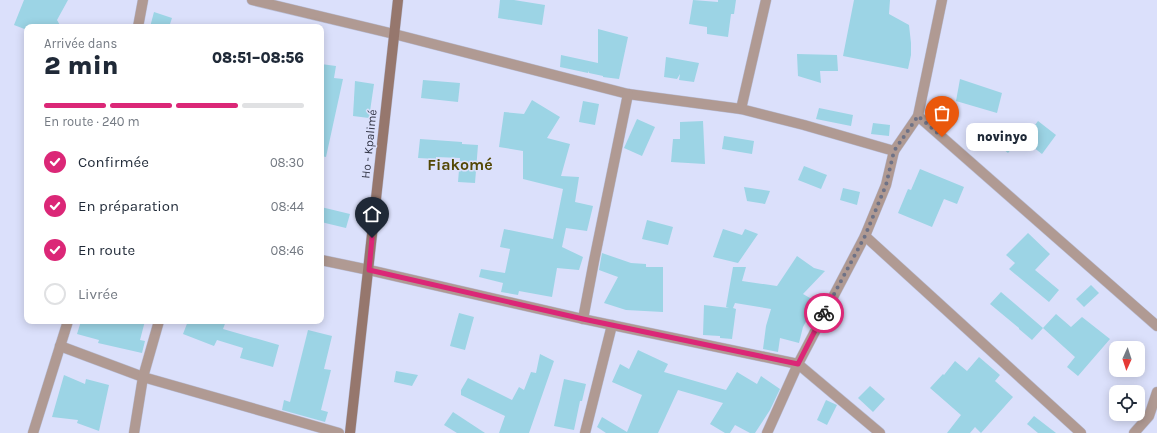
<!DOCTYPE html>
<html lang="fr">
<head>
<meta charset="utf-8">
<style>
  :root { --surface:#fff; --page:#f2f2f3; --text:#1f2937; --muted:#747a83; --line:#e0e1e3; --accent:#db2777 }
  body { margin:0; font-family:Karla,sans-serif; background:var(--page); color:var(--text); height:100vh; display:flex; flex-direction:column; font-size:15px; white-space:nowrap }
  * { box-sizing:border-box; margin:0 }
  p { font-size:13px; color:var(--muted) }
  .icon { flex:none; width:22px; height:22px; fill:none; stroke:currentColor; stroke-width:2; stroke-linecap:round; stroke-linejoin:round }
  .map { position:relative; flex:1; overflow:hidden }
  .details { position:absolute; left:24px; top:24px; width:300px; height:300px; display:flex; flex-direction:column; background:var(--surface); border-radius:8px; box-shadow:0 2px 10px #0003 }
  .details>* { flex:none }
  .needle { width:26px; rotate:183deg }
  .tools { position:absolute; left:1109px; top:341px; display:grid; gap:8px }
  .tools a { display:grid; place-items:center; width:36px; height:36px; border-radius:8px; background:var(--surface); box-shadow:0 2px 10px #0003; font-size:20px }
  .pin { position:absolute; display:grid; place-items:center; width:34px; height:34px; color:#fff; margin:-41px -17px; border-radius:50% 50% 50% 0; rotate:-45deg; box-shadow:0 0 4px #0007 }
  .pin .icon { rotate:45deg }
  .courier { position:absolute; display:grid; place-items:center; width:40px; height:40px; margin:-20px; border:3px solid #db2777; border-radius:50%; background:#fff; color:#222; box-shadow:0 1px 5px #0007 }
  .bubble { position:absolute; height:28px; border-radius:8px; background:var(--surface); box-shadow:0 2px 10px #0003; font-size:13px; font-weight:800; line-height:28px; text-align:center }
  .head em { font-style:normal; font-weight:800 }
  .head div { display:flex; flex-direction:column-reverse }
  .head { display:flex; align-items:center; justify-content:space-between; height:68px; padding:0 20px }
  h1 { font-size:26px; font-weight:800; line-height:30px }
  .bar { display:grid; grid-template-columns:repeat(4,1fr); gap:6px 4px; align-content:center; height:48px; padding:0 20px }
  .bar i { height:5px; border-radius:3px; background:var(--line) }
  .bar .active { background:var(--accent) }
  .bar p { grid-column:span 4 }
  ol { padding:0 20px; list-style:none }
  li { display:flex; align-items:center; gap:12px; height:44px }
  li p { margin-inline-start:auto }
  li .icon { padding:4px; border-radius:50%; background:var(--accent); color:#fff; stroke-width:4 }
  li:last-child { color:var(--muted) }
  li i { width:22px; height:22px; border:2px solid var(--line); border-radius:50% }
  .map>svg:first-child { display:block }
  .building { fill:#9cd4e5 }
  .lines { fill:none; stroke-linecap:round; stroke-linejoin:round }
  .minor-casing { stroke:#b9bed7; stroke-width:11 }
  .secondary-casing { stroke:#b9bed7; stroke-width:11 }
  .minor { stroke:#b09a93; stroke-width:10 }
  .secondary { stroke:#96776d; stroke-width:10 }
  .done { stroke:#6e7286; stroke-width:4; stroke-dasharray:0 7.2 }
  .route { stroke:#db2777; stroke-width:5 }
  .labels { text-anchor:middle; dominant-baseline:central; stroke-width:3; stroke-linejoin:round; paint-order:stroke }
  .street-label { font-size:12px; fill:#333647; stroke:#dbe0fb }
  .district-label { font-size:16px; font-weight:bold; fill:#534704; stroke:#dbe0fb }
</style>
</head>
<body>
<div class="map">
<svg width="1157" height="433" viewBox="0 0 1157 433">
  <rect width="100%" height="100%" fill="#dbe0fb"/>
  <g class="building">
    <path d="M 24,0 L 68,0 L 57,20 L 61,27 L 27,27 L 27,30 L 14,25 Z"/>
    <path d="M 500,0 L 514,0 L 545,5 L 542,25 L 498,18 Z"/>
    <path d="M 693,0 L 718,2 L 718,0 L 736,0 L 734,14 L 731,14 L 728,37 L 707,34 L 707,27 L 689,24 Z"/>
    <path d="M 854,0 L 890,0 L 889,14 L 909,25 L 911,43 L 911,55 L 908,69 L 843,56 Z"/>
    <path d="M 154,12 L 172,18 L 169,27 L 150,27 Z"/>
    <path d="M 598,29 L 628,37 L 619,79 L 603,77 L 603,76 L 589,73 L 589,71 L 588,73 L 560,67 L 561,55 L 598,63 Z"/>
    <path d="M 797,54 L 837,55 L 838,71 L 820,71 L 821,83 L 798,76 Z"/>
    <path d="M 666,57 L 699,63 L 694,82 L 679,80 L 680,74 L 677,79 L 664,77 Z"/>
    <path d="M 321,64 L 336,66 L 334,78 L 343,79 L 326,157 L 321,156 Z"/>
    <path d="M 960,79 L 1002,93 L 997,113 L 956,101 Z"/>
    <path d="M 423,80 L 460,83 L 458,102 L 421,98 Z"/>
    <path d="M 355,81 L 374,84 L 369,118 L 353,116 Z"/>
    <path d="M 532,100 L 560,117 L 547,138 L 570,144 L 561,176 L 579,177 L 575,202 L 593,206 L 587,231 L 566,228 L 562,247 L 583,257 L 579,270 L 557,268 L 552,297 L 519,291 L 518,295 L 501,292 L 503,283 L 479,277 L 481,269 L 505,273 L 510,249 L 500,247 L 504,229 L 553,239 L 563,189 L 523,179 L 523,151 L 499,147 L 504,112 L 524,114 Z"/>
    <path d="M 583,101 L 599,104 L 595,125 L 579,122 Z"/>
    <path d="M 819,108 L 853,115 L 851,126 L 816,119 Z"/>
    <path d="M 637,119 L 655,127 L 642,156 L 624,148 Z"/>
    <path d="M 703,121 L 705,164 L 671,162 L 673,139 L 680,139 L 680,122 Z"/>
    <path d="M 1038,121 L 1056,135 L 1042,154 L 1024,140 Z"/>
    <path d="M 873,123 L 890,125 L 889,136 L 871,134 Z"/>
    <path d="M 1009,129 L 1020,138 L 1008,153 L 997,144 Z"/>
    <path d="M 724,136 L 754,141 L 752,154 L 722,149 Z"/>
    <path d="M 420,139 L 462,142 L 462,144 L 478,145 L 475,183 L 458,182 L 460,158 L 436,157 L 436,159 L 418,158 Z"/>
    <path d="M 804,166 L 827,175 L 821,189 L 798,180 Z"/>
    <path d="M 920,169 L 964,187 L 957,204 L 944,199 L 932,227 L 898,213 L 908,189 L 911,190 Z"/>
    <path d="M 744,187 L 770,191 L 765,204 L 747,201 Z"/>
    <path d="M 843,188 L 860,192 L 857,205 L 840,200 Z"/>
    <path d="M 321,207 L 350,214 L 346,228 L 321,222 Z"/>
    <path d="M 647,220 L 673,227 L 668,245 L 642,239 Z"/>
    <path d="M 723,229 L 742,235 L 745,229 L 758,234 L 738,263 L 713,257 Z"/>
    <path d="M 1028,233 L 1050,254 L 1035,270 L 1059,290 L 1049,302 L 1009,269 L 1015,263 L 1006,255 Z"/>
    <path d="M 602,253 L 631,263 L 646,264 L 646,267 L 663,267 L 663,312 L 626,310 L 604,303 L 618,277 L 599,270 Z"/>
    <path d="M 797,256 L 814,268 L 825,271 L 803,294 L 817,302 L 803,327 L 799,343 L 780,338 L 778,352 L 763,349 L 766,326 L 771,309 L 735,303 L 733,308 L 736,309 L 732,339 L 720,338 L 720,336 L 703,335 L 704,305 L 729,308 L 726,307 L 733,267 L 746,267 L 742,281 L 777,286 Z"/>
    <path d="M 1091,285 L 1099,293 L 1084,307 L 1076,299 Z"/>
    <path d="M 1001,292 L 1043,328 L 1032,340 L 1019,329 L 1019,328 L 990,304 Z"/>
    <path d="M 459,313 L 474,317 L 465,350 L 450,346 Z"/>
    <path d="M 1056,314 L 1071,327 L 1082,317 L 1110,339 L 1078,376 L 1067,367 L 1075,357 L 1043,328 Z"/>
    <path d="M 81,321 L 145,321 L 140,340 L 145,341 L 142,353 L 98,343 L 99,340 L 77,334 Z"/>
    <path d="M 188,321 L 226,321 L 223,329 L 279,345 L 273,367 L 240,358 L 243,348 L 217,340 L 214,346 L 183,334 Z"/>
    <path d="M 308,330 L 332,336 L 324,369 L 331,370 L 321,410 L 328,412 L 325,422 L 282,410 L 284,400 L 290,402 Z"/>
    <path d="M 638,350 L 668,364 L 664,372 L 726,390 L 737,372 L 757,384 L 761,376 L 780,389 L 770,410 L 755,433 L 750,433 L 735,425 L 730,433 L 725,433 L 710,424 L 723,403 L 678,390 L 658,433 L 606,433 L 597,427 L 602,417 L 627,432 L 642,395 L 612,382 L 620,364 L 629,369 Z"/>
    <path d="M 540,354 L 554,361 L 529,433 L 499,433 L 505,416 L 461,395 L 461,390 L 468,378 L 512,400 L 519,387 L 524,390 L 531,372 L 536,373 Z"/>
    <path d="M 979,357 L 1000,375 L 995,381 L 1013,397 L 981,433 L 975,427 L 970,433 L 947,433 L 961,415 L 930,388 L 943,374 L 944,375 L 955,361 L 967,371 Z"/>
    <path d="M 396,371 L 418,375 L 412,386 L 394,382 Z"/>
    <path d="M 64,375 L 85,384 L 86,379 L 109,385 L 99,431 L 77,423 L 78,420 L 52,417 Z"/>
    <path d="M 564,379 L 586,384 L 582,401 L 580,401 L 574,430 L 554,426 Z"/>
    <path d="M 870,386 L 885,399 L 873,412 L 858,398 Z"/>
    <path d="M 826,400 L 837,405 L 827,425 L 817,420 Z"/>
    <path d="M 453,412 L 485,433 L 457,433 L 444,425 Z"/>
    <path d="M 1034,416 L 1056,433 L 1038,433 L 1027,424 Z"/>
  </g>
  <g class="lines">
    <g class="minor-casing">
      <g id="minor">
        <path d="M 252,0 L 394,34 L 628,94 L 741,109 L 766,0"/>
        <path d="M 138,27 L 143,0"/>
        <path d="M 741,109 L 804,125 L 894,151"/>
        <path d="M 918,116 L 1157,326"/>
        <path d="M 865,236 L 1081,433"/>
        <path d="M 321,260 L 369,270 L 583,319 L 798,364 L 880,433"/>
        <path d="M 583,319 L 594,261 L 628,94"/>
        <path d="M 60,346 L 143,377 L 339,433"/>
        <path d="M 33,433 L 68,321"/>
        <path d="M 134,433 L 143,377 L 159,321"/>
        <path d="M 585,433 L 612,325"/>
        <path d="M 767,433 L 798,364 L 865,236 L 886,185 L 894,151 L 918,116 L 942,0"/>
        <path d="M 1134,433 L 1149,416 L 1157,392"/>
      </g>
    </g>
    <g class="secondary-casing">
      <path id="secondary" d="M 350,433 L 398,0"/>
    </g>
    <use href="#minor" class="minor"/>
    <use href="#secondary" class="secondary"/>
  </g>
  <g class="lines">
    <path class="done" d="M 824,313 L 865,236 L 886,185 L 894,151 L 918,116 L 942,137"/>
    <path class="route" d="M 372,238 L 369,270 L 583,319 L 798,364 L 824,313"/>
  </g>
  <g class="labels">
    <g class="street-label">
      <text transform="translate(369 144) rotate(-84)">Ho - Kpalimé</text>
    </g>
    <g class="district-label">
      <text x="460" y="164">Fiakomé</text>
    </g>
  </g>
</svg>
<div class="tools">
<a><svg class="needle" viewBox="-14 -14 28 28"><path d="M0-13l5 13h-10z" fill="#e53935"/><path d="M0 13l5-13h-10z" fill="#747a83"/></svg></a>
<a><svg class="icon" aria-label="locate" viewBox="0 0 24 24"><circle cx="12" cy="12" r="6"/><path d="M12 2v4M12 18v4M2 12h4M18 12h4"/></svg></a>
</div>
<div class="pin" style="left:942px;top:137px;background:#ea580c"><svg class="icon" aria-label="bag" viewBox="0 0 24 24"><path d="M5 8h14l-1 12H6zM9 8a3 3 0 0 1 6 0"/></svg></div>
<div class="pin" style="left:372px;top:238px;background:#1f2937"><svg class="icon" aria-label="home" viewBox="0 0 24 24"><path d="M3 11l9-7 9 7M6 9v11h12V9"/></svg></div>
<div class="courier" style="left:824px;top:313px"><svg class="icon" aria-label="bike" viewBox="0 0 24 24"><circle cx="6" cy="16" r="4"/><circle cx="18" cy="16" r="4"/><path d="M6 16l4-8h5l3 8M10 8l3 8H6M13 5h3"/></svg></div>
<div class="bubble" style="left:966px;top:123px;width:72px">novinyo</div>
<section class="details">
<div class="head"><div><h1>2 min</h1><p>Arrivée dans</p></div><em>08:51–08:56</em></div>
<div class="bar"><i class="active"></i><i class="active"></i><i class="active"></i><i></i><p>En route · 240 m</p></div>
<ol>
<li><svg class="icon" aria-label="check" viewBox="0 0 24 24"><path d="M5 12l5 5 9-10"/></svg>Confirmée<p>08:30</p></li>
<li><svg class="icon" aria-label="check" viewBox="0 0 24 24"><path d="M5 12l5 5 9-10"/></svg>En préparation<p>08:44</p></li>
<li><svg class="icon" aria-label="check" viewBox="0 0 24 24"><path d="M5 12l5 5 9-10"/></svg>En route<p>08:46</p></li>
<li><i></i>Livrée</li>
</ol>
</section>
</div>
</body>
</html>
